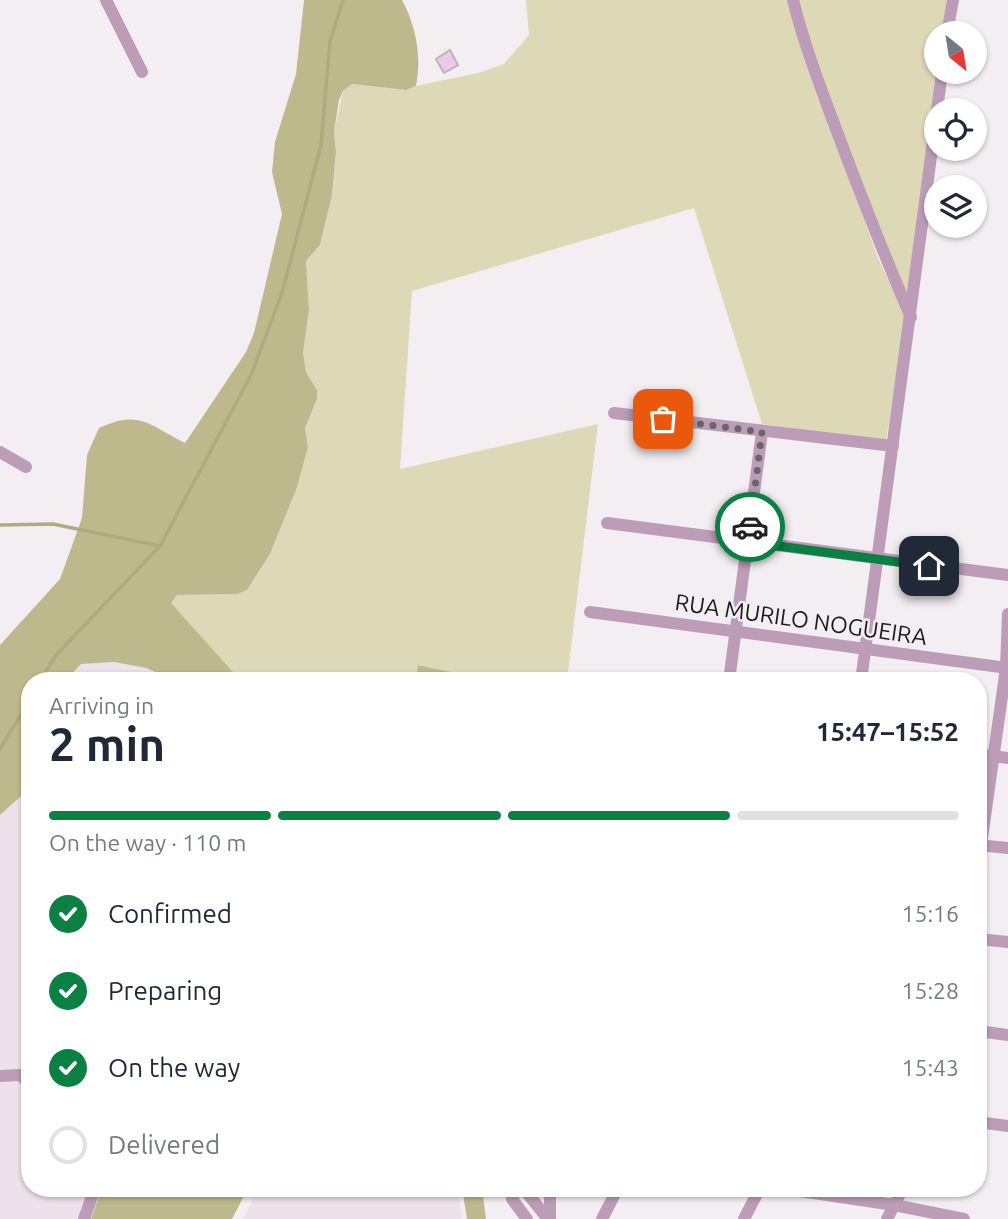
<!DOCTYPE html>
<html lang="en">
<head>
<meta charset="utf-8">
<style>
  :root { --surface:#fff; --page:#f6f6f7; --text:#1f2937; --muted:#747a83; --line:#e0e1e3; --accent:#0b8043 }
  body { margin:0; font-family:Ubuntu,sans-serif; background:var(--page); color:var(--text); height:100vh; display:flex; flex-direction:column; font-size:26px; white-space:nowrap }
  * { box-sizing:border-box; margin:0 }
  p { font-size:23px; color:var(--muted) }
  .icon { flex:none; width:38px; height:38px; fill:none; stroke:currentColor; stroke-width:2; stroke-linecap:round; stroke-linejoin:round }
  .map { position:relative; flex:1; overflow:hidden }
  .sheet { position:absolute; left:21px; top:672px; width:966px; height:525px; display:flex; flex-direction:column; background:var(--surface); border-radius:28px; box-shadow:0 2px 5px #0004 }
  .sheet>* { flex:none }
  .needle { width:46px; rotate:150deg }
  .fabs { position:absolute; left:924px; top:21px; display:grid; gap:14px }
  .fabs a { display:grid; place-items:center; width:63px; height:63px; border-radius:50%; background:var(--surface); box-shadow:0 2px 5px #0004; font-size:35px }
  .pin { position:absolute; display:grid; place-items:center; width:60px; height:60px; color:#fff; margin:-30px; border-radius:14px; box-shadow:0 4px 10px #0006 }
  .courier { position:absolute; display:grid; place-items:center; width:70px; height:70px; margin:-35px; border:5px solid #0b8043; border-radius:50%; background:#fff; color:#222; box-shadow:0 2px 9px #0007 }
  .headline em { font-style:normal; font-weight:700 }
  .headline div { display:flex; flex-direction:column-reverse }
  .headline { display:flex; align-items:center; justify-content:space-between; height:119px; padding:0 28px }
  h1 { font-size:46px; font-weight:700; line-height:52px }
  .bar { display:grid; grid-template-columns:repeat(4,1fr); gap:10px 7px; align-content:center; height:84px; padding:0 28px }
  .bar i { height:9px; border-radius:5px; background:var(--line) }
  .bar .current { background:var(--accent) }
  .bar p { grid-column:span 4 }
  ol { padding:0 28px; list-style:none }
  li { display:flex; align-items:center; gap:21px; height:77px }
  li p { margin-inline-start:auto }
  li .icon { padding:7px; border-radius:50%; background:var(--accent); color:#fff; stroke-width:4 }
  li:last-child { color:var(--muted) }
  li i { width:38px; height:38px; border:4px solid var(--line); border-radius:50% }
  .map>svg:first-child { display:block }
  .built { fill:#ede2eb }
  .green { fill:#ddd9b7 }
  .forest { fill:#beb98c }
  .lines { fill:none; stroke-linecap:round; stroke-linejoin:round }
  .stream { stroke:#b0ab7e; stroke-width:3.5 }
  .building { fill:#efc8e8; stroke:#b9b5b8; stroke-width:2 }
  .minor { stroke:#bd9cb7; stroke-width:12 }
  .done { stroke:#686667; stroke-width:7; stroke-dasharray:0 12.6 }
  .route { stroke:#0b8043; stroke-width:9 }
  .labels { text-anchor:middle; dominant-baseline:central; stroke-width:5; stroke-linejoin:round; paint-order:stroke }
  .street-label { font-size:23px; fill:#1d1c1d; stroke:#f2eef1 }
</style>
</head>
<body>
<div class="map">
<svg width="1008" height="1219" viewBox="0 0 1008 1219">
  <rect width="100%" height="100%" fill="#f2eef1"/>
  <g class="built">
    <path d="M 114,662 L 147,668 L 177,681 L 66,681 L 81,664 Z"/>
    <path d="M 30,788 L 30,1188 L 102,1188 L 91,1219 L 0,1219 L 0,815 Z"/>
    <path d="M 258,1188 L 458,1188 L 462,1219 L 243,1219 Z"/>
  </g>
  <g class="green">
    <path d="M 526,0 L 787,0 L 804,59 L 818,99 L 837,144 L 878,258 L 906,318 L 886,441 L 762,424 L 694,208 L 412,291 L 400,469 L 598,424 L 567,681 L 494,681 L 418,665 L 415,681 L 241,681 L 170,604 L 177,595 L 237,594 L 247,590 L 270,554 L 296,490 L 308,448 L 305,428 L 317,399 L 317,390 L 306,372 L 303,353 L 309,310 L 306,261 L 320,245 L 332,195 L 336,152 L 334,132 L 343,91 L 352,84 L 406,90 L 416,86 L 478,73 L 504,64 L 529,35 Z"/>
    <path d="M 796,0 L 947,0 L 941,33 L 936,33 L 936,72 L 910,307 L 843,138 Z"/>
  </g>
  <g class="forest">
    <path d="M 304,0 L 402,0 C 416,26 422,57 416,86 L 406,90 L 352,84 L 343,91 L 339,100 L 334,132 L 336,152 L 332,195 L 320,245 L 306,261 L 309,310 L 303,353 L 306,372 L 317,390 L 317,399 L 305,428 L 308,448 L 296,490 L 270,554 L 247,590 L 237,594 L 177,595 L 171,603 L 241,681 L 177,681 L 146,668 L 114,662 L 81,664 L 65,681 L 30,681 L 30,788 L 0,815 L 0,645 L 60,579 L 82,518 L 87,455 L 99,428 C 140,409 149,425 185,443 L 246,352 L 254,333 L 282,214 L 272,172 L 275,142 L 296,74 Z"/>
    <path d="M 418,665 L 494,681 L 415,681 Z"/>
    <path d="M 102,1188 L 248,1188 L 232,1219 L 91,1219 Z"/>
    <path d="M 462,1188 L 482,1188 L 486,1219 L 467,1219 Z"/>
  </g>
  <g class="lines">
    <g class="stream">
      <path d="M 0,525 L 53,524 L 160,546"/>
      <path d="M 40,681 L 56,655 L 160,546 L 251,375 L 282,293 L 321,145 L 330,41 L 343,0"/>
      <path d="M 0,749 L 30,699"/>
    </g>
  </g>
  <path class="building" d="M 450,50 L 458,65 L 444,73 L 436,59 Z"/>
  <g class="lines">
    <g class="minor">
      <path d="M 106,0 L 142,72"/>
      <path d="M 793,0 C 806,52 826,102 845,153 C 866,208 887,263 911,317"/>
      <path d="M 947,33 L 953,0"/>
      <path d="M 937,110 L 942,72"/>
      <path d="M 614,413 L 893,446"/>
      <path d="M 0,452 L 26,467"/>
      <path d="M 607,523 L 1008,575"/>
      <path d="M 590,612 L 1008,668"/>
      <path d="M 729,681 L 762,432"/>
      <path d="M 861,681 L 936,119"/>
      <path d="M 978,754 L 1008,758"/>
      <path d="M 978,845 L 1008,848"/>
      <path d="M 978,866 L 1006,668 L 1008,614"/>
      <path d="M 978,939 L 1008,942"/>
      <path d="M 978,1031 L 1008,1035"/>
      <path d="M 0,1076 L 20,1075 L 30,1084"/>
      <path d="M 978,1122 L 1008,1126"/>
      <path d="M 518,1188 L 512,1199 L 527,1219"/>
      <path d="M 523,1188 L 548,1219"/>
      <path d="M 780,1188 L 894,1205 L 964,1219"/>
      <path d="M 84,1219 L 95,1188"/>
      <path d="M 550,1219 L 550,1188"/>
      <path d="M 602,1219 L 618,1188"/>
      <path d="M 744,1219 L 760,1188"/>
      <path d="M 887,1219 L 903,1188"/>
    </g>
  </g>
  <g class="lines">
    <path class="done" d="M 663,419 L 762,432 L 750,527"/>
    <path class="route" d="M 750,527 L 748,542 L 929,566"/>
  </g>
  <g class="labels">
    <g class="street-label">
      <text transform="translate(801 619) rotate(8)">RUA MURILO NOGUEIRA</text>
    </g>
  </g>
</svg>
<div class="fabs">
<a><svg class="needle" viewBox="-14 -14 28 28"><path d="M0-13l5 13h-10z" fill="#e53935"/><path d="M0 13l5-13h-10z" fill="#747a83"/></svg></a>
<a><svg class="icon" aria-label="locate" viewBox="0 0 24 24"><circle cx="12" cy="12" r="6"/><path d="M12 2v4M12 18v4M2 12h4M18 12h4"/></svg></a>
<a><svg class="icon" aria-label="layers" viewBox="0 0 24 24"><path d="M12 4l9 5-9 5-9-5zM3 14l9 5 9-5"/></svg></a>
</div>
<div class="pin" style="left:663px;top:419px;background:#ea580c"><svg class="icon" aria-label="bag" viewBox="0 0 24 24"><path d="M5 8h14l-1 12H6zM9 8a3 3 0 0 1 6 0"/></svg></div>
<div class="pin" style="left:929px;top:566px;background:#1f2937"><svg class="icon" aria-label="home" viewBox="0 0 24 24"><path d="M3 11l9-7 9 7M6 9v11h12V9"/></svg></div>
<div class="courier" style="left:750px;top:527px"><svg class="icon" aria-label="car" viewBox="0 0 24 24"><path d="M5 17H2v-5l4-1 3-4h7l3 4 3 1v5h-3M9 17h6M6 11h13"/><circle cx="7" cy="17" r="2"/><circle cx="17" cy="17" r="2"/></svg></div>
<section class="sheet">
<div class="headline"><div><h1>2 min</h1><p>Arriving in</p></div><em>15:47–15:52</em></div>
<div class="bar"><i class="current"></i><i class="current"></i><i class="current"></i><i></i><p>On the way · 110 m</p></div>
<ol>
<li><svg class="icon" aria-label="check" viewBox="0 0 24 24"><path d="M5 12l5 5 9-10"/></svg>Confirmed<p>15:16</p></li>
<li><svg class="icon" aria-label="check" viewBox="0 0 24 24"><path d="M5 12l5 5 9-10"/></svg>Preparing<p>15:28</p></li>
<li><svg class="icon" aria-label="check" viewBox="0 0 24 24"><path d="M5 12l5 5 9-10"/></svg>On the way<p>15:43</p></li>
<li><i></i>Delivered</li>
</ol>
</section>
</div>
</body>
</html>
